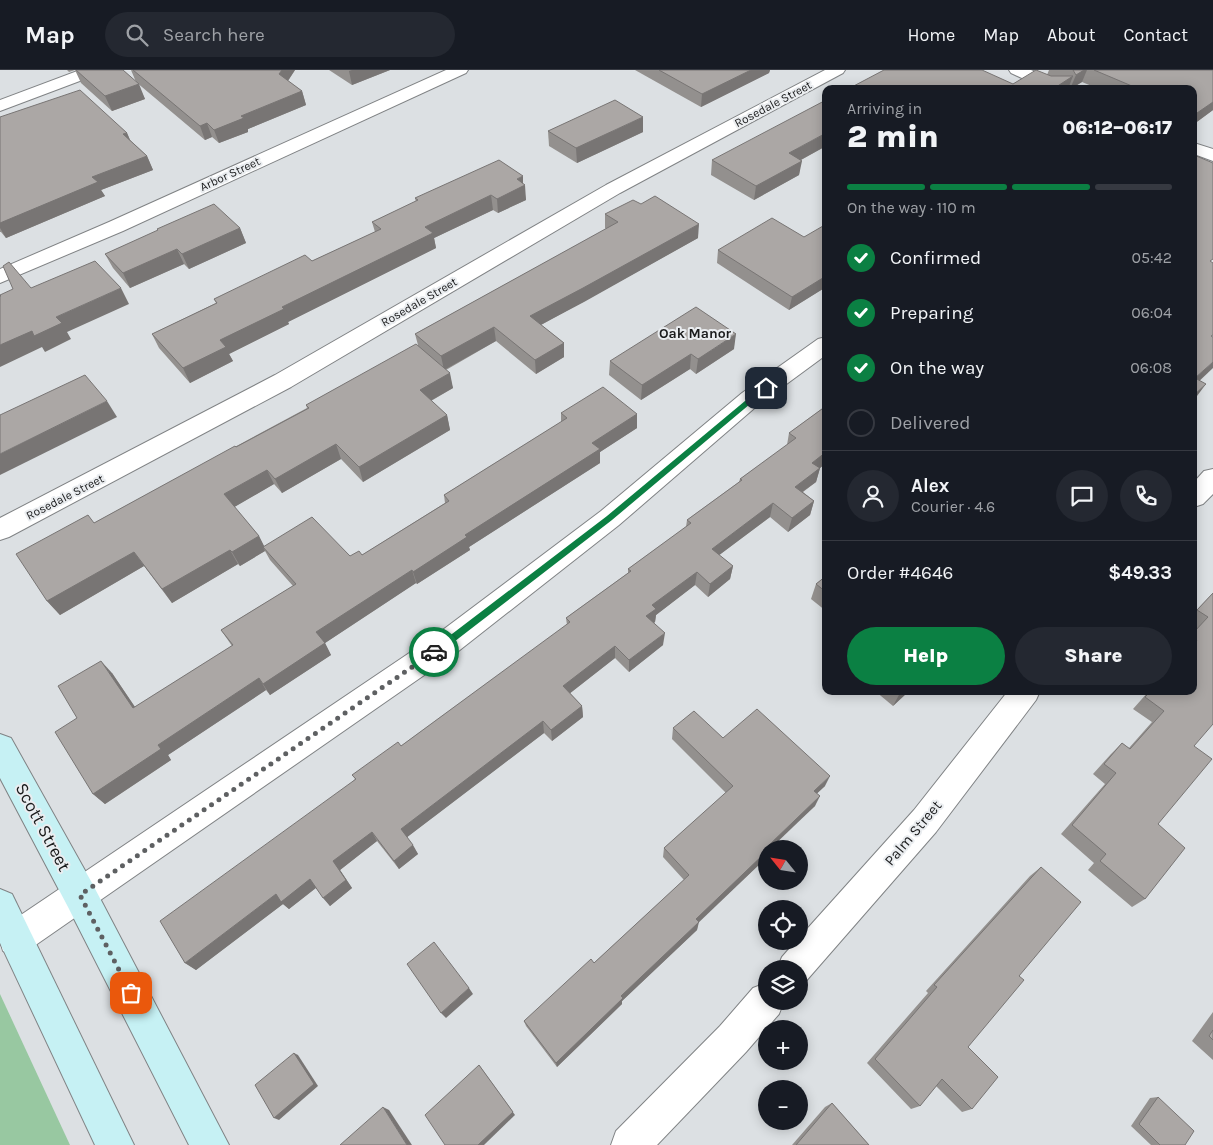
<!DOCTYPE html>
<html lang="en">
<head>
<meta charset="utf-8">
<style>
  :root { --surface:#171b24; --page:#242831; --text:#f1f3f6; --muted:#9ea1a6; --line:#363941; --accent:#0b8043 }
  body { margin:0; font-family:Karla,sans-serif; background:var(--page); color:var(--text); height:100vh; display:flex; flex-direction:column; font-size:19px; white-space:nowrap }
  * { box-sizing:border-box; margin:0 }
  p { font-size:16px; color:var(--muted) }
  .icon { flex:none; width:28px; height:28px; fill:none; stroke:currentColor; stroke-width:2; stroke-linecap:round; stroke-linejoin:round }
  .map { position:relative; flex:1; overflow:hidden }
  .panel { position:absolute; left:822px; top:15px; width:375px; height:610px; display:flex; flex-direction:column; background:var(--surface); border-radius:10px; box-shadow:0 2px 12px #0003 }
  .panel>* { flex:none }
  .needle { width:32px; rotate:300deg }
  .fabs { position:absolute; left:758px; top:770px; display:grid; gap:10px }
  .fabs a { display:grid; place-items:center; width:50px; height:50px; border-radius:50%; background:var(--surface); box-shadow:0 2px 12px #0003; font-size:25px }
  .pin { position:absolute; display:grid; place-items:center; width:42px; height:42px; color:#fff; margin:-21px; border-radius:10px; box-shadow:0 2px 8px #0006 }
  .courier { position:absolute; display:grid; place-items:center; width:50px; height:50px; margin:-25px; border:4px solid #0b8043; border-radius:50%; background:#fff; color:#222; box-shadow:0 1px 6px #0007 }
  .head em { font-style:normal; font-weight:800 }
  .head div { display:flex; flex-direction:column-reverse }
  .head { display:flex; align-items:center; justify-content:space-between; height:85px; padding:0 25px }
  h1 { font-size:32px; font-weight:800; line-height:38px }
  .bar { display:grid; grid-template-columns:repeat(4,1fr); gap:8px 5px; align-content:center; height:60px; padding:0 25px }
  .bar i { height:6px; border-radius:4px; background:var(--line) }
  .bar .active { background:var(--accent) }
  .bar p { grid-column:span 4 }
  .line { display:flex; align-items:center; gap:12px; padding:0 25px; border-top:1px solid var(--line) }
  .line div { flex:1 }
  .round { display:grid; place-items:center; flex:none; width:52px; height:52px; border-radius:26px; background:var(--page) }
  ol { padding:0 25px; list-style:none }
  li { display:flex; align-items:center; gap:15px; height:55px }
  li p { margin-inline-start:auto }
  li .icon { padding:5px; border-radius:50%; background:var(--accent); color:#fff; stroke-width:4 }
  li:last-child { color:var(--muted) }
  li i { width:28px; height:28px; border:2px solid var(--line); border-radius:50% }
  .cta { display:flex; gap:10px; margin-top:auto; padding:10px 25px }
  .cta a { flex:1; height:58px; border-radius:30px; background:var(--accent); color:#fff; font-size:20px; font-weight:800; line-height:58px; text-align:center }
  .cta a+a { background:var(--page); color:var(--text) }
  header { display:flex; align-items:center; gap:30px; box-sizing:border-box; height:70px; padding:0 25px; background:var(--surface); border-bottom:1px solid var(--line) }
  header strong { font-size:24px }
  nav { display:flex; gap:28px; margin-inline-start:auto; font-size:18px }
  .search { width:350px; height:45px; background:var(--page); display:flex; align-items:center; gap:12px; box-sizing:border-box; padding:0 18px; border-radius:28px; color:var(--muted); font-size:19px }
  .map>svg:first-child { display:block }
  .green { fill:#98c8a1 }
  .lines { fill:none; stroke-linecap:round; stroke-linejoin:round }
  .minor-casing { stroke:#808385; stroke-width:2 }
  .secondary-casing { stroke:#808385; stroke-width:2 }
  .minor { fill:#fff; fill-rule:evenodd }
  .secondary { fill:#c6f1f4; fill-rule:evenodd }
  .wall { fill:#93908e }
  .shaded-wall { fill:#787574 }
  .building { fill:#aba7a5; stroke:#787574 }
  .route { fill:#0b8043 }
  .done { stroke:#5e6062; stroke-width:5; stroke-dasharray:0 9 }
  .labels { text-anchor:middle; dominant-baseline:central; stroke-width:4; stroke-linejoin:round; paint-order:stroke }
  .far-street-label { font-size:12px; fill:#1a1b1c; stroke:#eaedf0 }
  .far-neighbourhood-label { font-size:14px; font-weight:bold; fill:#1a1b1c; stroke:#eaedf0 }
  .street-label { font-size:15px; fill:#1a1b1c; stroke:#eaedf0 }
  .near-street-label { font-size:18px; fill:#1a1b1c; stroke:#eaedf0 }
</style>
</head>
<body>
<header>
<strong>Map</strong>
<div class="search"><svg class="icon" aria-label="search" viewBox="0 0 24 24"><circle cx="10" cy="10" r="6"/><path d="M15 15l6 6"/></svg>Search here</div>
<nav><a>Home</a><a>Map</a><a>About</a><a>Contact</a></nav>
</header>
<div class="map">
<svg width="1213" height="1075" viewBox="0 0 1213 1075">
  <rect width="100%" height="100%" fill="#dce0e3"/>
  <path class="green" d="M 0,924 L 70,1075 L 0,1075 Z"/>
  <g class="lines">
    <g class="minor-casing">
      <g id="minor">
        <path d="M 80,0 L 103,0 L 101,3 L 0,41 L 0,30 Z"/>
        <path d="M 446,0 L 468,0 L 466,3 L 123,161 L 0,213 L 0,199 L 109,152 Z"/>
        <path d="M 825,0 L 845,0 L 843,3 L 620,123 L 291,317 L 9,467 L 0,470 L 0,448 L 275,305 L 606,115 Z"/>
        <path d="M 1009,0 L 1031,0 L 1066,15 L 1068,19 L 1045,19 L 1011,3 Z"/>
        <path d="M 1194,73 L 1213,79 L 1213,91 L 1194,84 Z"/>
        <path d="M 826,267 L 826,285 L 758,335 L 619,455 L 456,583 L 27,881 L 15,886 L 3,881 C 0,872 0,866 3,857 L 436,565 L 601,441 L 742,323 L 818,269 Z"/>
        <path d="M 1213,399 L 1213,424 L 1203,434 L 1194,437 L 1194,412 L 1204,401 Z"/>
        <path d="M 1008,621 L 1040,621 L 1036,630 L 936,762 L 806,911 L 799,914 L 799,899 L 777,899 L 782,887 L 796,871 L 799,871 L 799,868 L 914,740 Z"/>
        <path d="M 766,913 L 766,931 L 784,931 L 779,944 L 746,982 L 657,1075 L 611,1075 L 616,1061 L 720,956 L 753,918 Z"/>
      </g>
    </g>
    <g class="secondary-casing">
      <g id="secondary">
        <path d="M 0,664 L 11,668 L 92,813 L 229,1075 L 189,1075 L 68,837 L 0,708 Z"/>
        <path d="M 0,819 L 12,824 L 134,1075 L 95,1075 L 0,873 Z"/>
      </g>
    </g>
    <use href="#minor" class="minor"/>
    <use href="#secondary" class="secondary"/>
  </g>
  <g class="wall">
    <path d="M 67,0 L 123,0 L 136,12 L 131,0 L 295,0 L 288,11 L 302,21 L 306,35 L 248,59 L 248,62 L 219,73 L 212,67 L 205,70 L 136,12 L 145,29 L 112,41 L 81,13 L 75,0 L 69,2 Z"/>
    <path d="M 329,0 L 390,0 L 352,15 Z"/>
    <path d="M 635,0 L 770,0 L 769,3 L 701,37 Z"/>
    <path d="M 1049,0 L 1213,0 L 1213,40 L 1194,54 L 1194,19 L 1099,19 L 1082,12 L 1071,19 L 1070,19 L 1069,17 L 1013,14 L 1047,5 Z"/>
    <path d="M 0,47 L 127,63 L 130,70 L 147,86 L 153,100 L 101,120 L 105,126 L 6,168 L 1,162 L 0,162 Z"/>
    <path d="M 548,61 L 643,62 L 577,93 L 549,76 Z"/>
    <path d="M 826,76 L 801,90 L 799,105 L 754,130 L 711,105 L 712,90 Z"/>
    <path d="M 523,114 L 526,130 L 498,143 L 493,140 L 434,168 L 436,178 L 288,252 L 289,254 L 229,284 L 233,291 L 190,313 L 159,278 L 152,264 L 216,233 L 214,229 L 312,191 L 375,162 L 372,152 L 416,132 L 415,128 Z"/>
    <path d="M 605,144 L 698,168 L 541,255 L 564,273 L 564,287 L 536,304 L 496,271 L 446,300 L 453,318 L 431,331 L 447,345 L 450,360 L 363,412 L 341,389 L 282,423 L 274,414 L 234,437 L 259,466 L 264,476 L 350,486 L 362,485 L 445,433 L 444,425 L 561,352 L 561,343 L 637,344 L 637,358 L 600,382 L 600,393 L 469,477 L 470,480 L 417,514 L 416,513 L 325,573 L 331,585 L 270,625 L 266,620 L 168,685 L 171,690 L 105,734 L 93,724 L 77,648 L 112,603 L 135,637 L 232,576 L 221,560 L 293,516 L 270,490 L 265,481 L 240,496 L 238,494 L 172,533 L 144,496 L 60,545 L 47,531 L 94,453 L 307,338 L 306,335 L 418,275 L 415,264 L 606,159 L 605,158 Z"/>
    <path d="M 240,158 L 246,173 L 189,199 L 184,194 L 130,218 L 113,198 L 105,184 L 158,161 L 157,159 Z"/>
    <path d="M 826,158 L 826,217 L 789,240 L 717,193 L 718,180 L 804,167 Z"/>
    <path d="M 734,279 L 696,304 L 690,299 L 641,330 L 609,305 L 610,291 Z"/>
    <path d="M 826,336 L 826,393 L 820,398 L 816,412 L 803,422 L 814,431 L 810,445 L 788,462 L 770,447 L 719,485 L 733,496 L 730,509 L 708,527 L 695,515 L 656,545 L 655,552 L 654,553 L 663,575 L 629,602 L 615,588 L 570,623 L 582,636 L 583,647 L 552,671 L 544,663 L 407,767 L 418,784 L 399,799 L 377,771 L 340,800 L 352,818 L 330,836 L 316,818 L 289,839 L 283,834 L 196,900 L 185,893 L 355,709 L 352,705 L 401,676 L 567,555 L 566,548 L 628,503 L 628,499 L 686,457 L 687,450 L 739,412 L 740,409 L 787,375 L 789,363 Z"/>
    <path d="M 826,506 L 826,541 L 811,529 L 816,514 Z"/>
    <path d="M 1213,523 L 1194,676 L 1158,754 L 1145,829 L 1132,837 L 1088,800 L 1094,793 L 1061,764 L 1105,714 L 1093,704 L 1111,684 L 1122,673 L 1129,678 L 1152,652 L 1133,639 L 1149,621 L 1194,621 L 1194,561 L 1195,560 L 1194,559 L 1194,543 Z"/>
    <path d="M 875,621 L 909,621 L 893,636 Z"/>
    <path d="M 673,658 L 723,668 L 825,716 L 817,723 L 815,736 L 766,779 L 766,788 L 698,852 L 697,860 L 622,931 L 622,934 L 557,997 L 526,956 L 524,951 L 594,893 L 684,810 L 663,787 L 664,778 L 726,723 L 672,669 Z"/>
    <path d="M 1041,797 L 1019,906 L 968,977 L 972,1039 L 962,1042 L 936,1016 L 920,1036 L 911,1039 L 867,993 L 928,923 L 926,921 L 1030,806 Z"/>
    <path d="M 1213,942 L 1213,990 L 1192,971 Z"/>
    <path d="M 1158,1027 L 1185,1075 L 1151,1075 L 1131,1056 L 1150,1028 Z"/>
    <path d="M 832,1033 L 869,1075 L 792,1075 L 825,1037 Z"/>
  </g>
  <g class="shaded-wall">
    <path d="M 282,0 L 295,0 L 283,18 L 279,4 Z"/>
    <path d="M 352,0 L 390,0 L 352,15 L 349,1 Z"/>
    <path d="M 751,0 L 770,0 L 769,3 L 701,37 L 702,24 Z"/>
    <path d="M 1084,0 L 1087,0 L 1082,12 L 1070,19 L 1076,5 Z"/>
    <path d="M 1073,6 L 1068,19 L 1053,19 Z"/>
    <path d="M 139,14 L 145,29 L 112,41 L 105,26 Z"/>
    <path d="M 302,21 L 306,35 L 248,59 L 248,62 L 219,73 L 214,60 L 241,46 Z"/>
    <path d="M 1213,32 L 1213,40 L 1194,54 L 1194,49 L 1197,43 Z"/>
    <path d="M 643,47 L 643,62 L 577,93 L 576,78 Z"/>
    <path d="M 207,53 L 212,67 L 205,70 L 200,56 Z"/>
    <path d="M 127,63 L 133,77 L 123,64 Z"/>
    <path d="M 826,63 L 826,76 L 786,98 L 789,83 Z"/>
    <path d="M 147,86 L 153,100 L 101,120 L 105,126 L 6,168 L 0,158 L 0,153 L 92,107 Z"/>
    <path d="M 802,91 L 799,105 L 754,130 L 756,116 Z"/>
    <path d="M 523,106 L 523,116 L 525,115 L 526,130 L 498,143 L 497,129 L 517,109 Z"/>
    <path d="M 491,125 L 493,140 L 434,168 L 436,178 L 288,252 L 289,254 L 229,284 L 233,291 L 190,313 L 183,298 L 220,270 L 282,237 L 425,157 Z"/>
    <path d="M 699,154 L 698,168 L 584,232 L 531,260 L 530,246 Z"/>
    <path d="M 240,158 L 246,173 L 189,199 L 182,184 Z"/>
    <path d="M 177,179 L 184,194 L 130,218 L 123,203 Z"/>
    <path d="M 826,206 L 826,217 L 789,240 L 792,227 Z"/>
    <path d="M 121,218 L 129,234 L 67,262 L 71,269 L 45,282 L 42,277 L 0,297 L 0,275 L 56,247 Z"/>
    <path d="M 494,257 L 496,271 L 444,300 L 441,286 Z"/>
    <path d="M 736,264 L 734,279 L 696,304 L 698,289 Z"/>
    <path d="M 564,273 L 564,287 L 536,304 L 535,290 Z"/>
    <path d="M 691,284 L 690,299 L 641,330 L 642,315 Z"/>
    <path d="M 1213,292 L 1213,298 L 1194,316 L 1195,308 Z"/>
    <path d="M 450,303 L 453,318 L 423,335 L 420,320 Z"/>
    <path d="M 1206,314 L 1194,330 L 1194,325 Z"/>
    <path d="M 107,331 L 117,347 L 0,405 L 0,384 Z"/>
    <path d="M 637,344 L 637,358 L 600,382 L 600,393 L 469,477 L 470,480 L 417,514 L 413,502 L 592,373 Z"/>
    <path d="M 447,345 L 450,360 L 363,412 L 359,397 Z"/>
    <path d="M 336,374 L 341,389 L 282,423 L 275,409 Z"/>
    <path d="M 826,382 L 826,393 L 809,407 L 812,393 Z"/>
    <path d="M 820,398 L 816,412 L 791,430 L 795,417 Z"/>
    <path d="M 267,400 L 274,414 L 231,439 L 224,424 Z"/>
    <path d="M 814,431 L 810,445 L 788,462 L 792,448 Z"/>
    <path d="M 773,433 L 770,447 L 710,492 L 712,479 Z"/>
    <path d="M 259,466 L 266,480 L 263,477 L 265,481 L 240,496 L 232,482 Z"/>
    <path d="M 230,480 L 238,494 L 172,533 L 162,519 Z"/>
    <path d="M 134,482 L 144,496 L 60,545 L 47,531 Z"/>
    <path d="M 733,496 L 730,509 L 708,527 L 710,514 Z"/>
    <path d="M 412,500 L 416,513 L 325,573 L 331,585 L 270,625 L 263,614 L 316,562 Z"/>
    <path d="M 697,502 L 695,515 L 656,545 L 655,552 L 645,559 L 646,546 L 652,535 Z"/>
    <path d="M 665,563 L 663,575 L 629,602 L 629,590 Z"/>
    <path d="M 615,576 L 615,588 L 564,628 L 563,616 Z"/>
    <path d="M 101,591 L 112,603 L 143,649 L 133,638 Z"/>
    <path d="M 259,608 L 266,620 L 168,685 L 171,690 L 105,734 L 93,724 L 158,675 Z"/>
    <path d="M 902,621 L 909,621 L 893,636 L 900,623 Z"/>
    <path d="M 582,636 L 583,647 L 552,671 L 551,660 Z"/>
    <path d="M 543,651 L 544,663 L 406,768 L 401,759 Z"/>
    <path d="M 830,706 L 825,716 L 809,731 L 814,721 Z"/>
    <path d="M 820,726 L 815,736 L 770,779 L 766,779 L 768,776 Z"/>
    <path d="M 372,762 L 377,771 L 340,800 L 352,818 L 330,836 L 323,828 L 333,791 Z"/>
    <path d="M 413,775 L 418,784 L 399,799 L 394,791 Z"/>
    <path d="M 766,779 L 766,788 L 694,857 L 696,849 Z"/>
    <path d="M 310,809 L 317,817 L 289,839 L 283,834 L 196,900 L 185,893 L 276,824 Z"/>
    <path d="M 699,852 L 697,860 L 622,931 L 622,934 L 557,997 L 556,993 L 621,926 Z"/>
    <path d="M 469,918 L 473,924 L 446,948 L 441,943 Z"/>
    <path d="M 294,983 L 298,985 L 318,1016 L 279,1050 L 274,1048 Z"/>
    <path d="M 479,995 L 515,1045 L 484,1075 L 478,1075 Z"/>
    <path d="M 383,1037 L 389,1040 L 412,1075 L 407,1075 Z"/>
  </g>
  <g class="building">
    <path d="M 76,0 L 123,0 L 139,14 L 105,26 Z"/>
    <path d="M 133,0 L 282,0 L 279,4 L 302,21 L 241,46 L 244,48 L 214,60 L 207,53 L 200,56 Z"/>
    <path d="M 659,0 L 751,0 L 702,24 Z"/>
    <path d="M 884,0 L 982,0 L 1013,14 L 1036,0 L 1051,6 L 1073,6 L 1053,19 L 848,19 Z"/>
    <path d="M 1073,0 L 1084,0 L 1076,5 Z"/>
    <path d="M 1094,0 L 1213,0 L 1213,32 L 1197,43 L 1194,42 L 1194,19 L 1139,19 Z"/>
    <path d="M 80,20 L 127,63 L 123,64 L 147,86 L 92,107 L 98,112 L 0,153 L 0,47 Z"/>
    <path d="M 615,30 L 643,47 L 576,78 L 548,61 Z"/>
    <path d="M 826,30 L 826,63 L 789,83 L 802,91 L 756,116 L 712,90 Z"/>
    <path d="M 1194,85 L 1213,93 L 1213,189 L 1210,191 L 1213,193 L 1213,265 L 1211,266 L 1213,267 L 1213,292 L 1195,308 L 1206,314 L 1194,325 Z"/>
    <path d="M 499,90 L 523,106 L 517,109 L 525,115 L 497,129 L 491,125 L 425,157 L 433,163 L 282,237 L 284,239 L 220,270 L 226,277 L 183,298 L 152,264 L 217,233 L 214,229 L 305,185 L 312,191 L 381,159 L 372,152 L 418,130 L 415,128 Z"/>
    <path d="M 655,126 L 699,154 L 583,218 L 530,246 L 564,273 L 535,290 L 494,257 L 441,286 L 415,264 L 618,152 L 605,144 L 633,130 L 641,134 Z"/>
    <path d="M 214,134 L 240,158 L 182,184 L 177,179 L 123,203 L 105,184 L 158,160 L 157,159 Z"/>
    <path d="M 772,148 L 804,167 L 823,156 L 826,158 L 826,206 L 792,227 L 718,180 Z"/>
    <path d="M 95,191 L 121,218 L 56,247 L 62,253 L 34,266 L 32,261 L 0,275 L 0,226 L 1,226 L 0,225 L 13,219 L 3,196 L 9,192 L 31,218 Z"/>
    <path d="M 696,237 L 736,264 L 698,289 L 691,284 L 642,315 L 610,291 Z"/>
    <path d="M 416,274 L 450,303 L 420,320 L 447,345 L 359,397 L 336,374 L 275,409 L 267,400 L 224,424 L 259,466 L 232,482 L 230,480 L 162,519 L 134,482 L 47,531 L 16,484 L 88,445 L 94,453 L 235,376 L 236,377 L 309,338 L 306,335 Z"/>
    <path d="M 85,305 L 107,331 L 0,384 L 0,345 Z"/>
    <path d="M 603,317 L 637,344 L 592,373 L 600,379 L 465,465 L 467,467 L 413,502 L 412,500 L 316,562 L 325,573 L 263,614 L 259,608 L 158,675 L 161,679 L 93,724 L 55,662 L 77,648 L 58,616 L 101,591 L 133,638 L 233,575 L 221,560 L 296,514 L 263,477 L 312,447 L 350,486 L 359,481 L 362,485 L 449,431 L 444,425 L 567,348 L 561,343 Z"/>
    <path d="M 826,336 L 826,382 L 812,393 L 820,398 L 795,417 L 814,431 L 792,448 L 773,433 L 712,479 L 733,496 L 710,514 L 697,502 L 652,535 L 656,539 L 646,546 L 665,563 L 629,590 L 615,576 L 563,616 L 582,636 L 551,660 L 543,651 L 401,759 L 413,775 L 394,791 L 372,762 L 333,791 L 346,810 L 323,828 L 310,809 L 281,832 L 276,824 L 185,893 L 160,851 L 356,709 L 352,705 L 398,672 L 401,676 L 570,552 L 566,548 L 631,501 L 628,499 L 691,453 L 687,450 L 742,410 L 740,409 L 796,368 L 789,363 Z"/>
    <path d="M 826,506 L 826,522 L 816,514 Z"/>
    <path d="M 1213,523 L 1213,654 L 1194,676 L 1212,689 L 1158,754 L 1185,778 L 1145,829 L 1100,791 L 1106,784 L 1072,755 L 1116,703 L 1104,694 L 1122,673 L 1130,679 L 1164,641 L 1145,627 L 1151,621 L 1194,621 L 1194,574 L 1197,570 L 1194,567 L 1194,562 L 1208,547 L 1197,540 Z"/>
    <path d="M 757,639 L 830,706 L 814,721 L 820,726 L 768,776 L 770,779 L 766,779 L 766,782 L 696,849 L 699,852 L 621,926 L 623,928 L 556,993 L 524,951 L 591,889 L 594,893 L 689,805 L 664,778 L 733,716 L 673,658 L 694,641 L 723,668 Z"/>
    <path d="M 1041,797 L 1081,832 L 1019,906 L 1024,910 L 968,977 L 998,1007 L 972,1039 L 942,1009 L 920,1036 L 875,989 L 937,917 L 934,915 Z"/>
    <path d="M 434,872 L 469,918 L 441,943 L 407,894 Z"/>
    <path d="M 1213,960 L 1213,970 L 1209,966 Z"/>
    <path d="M 294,983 L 314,1014 L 274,1048 L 255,1015 Z"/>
    <path d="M 479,995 L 513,1042 L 478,1075 L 445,1075 L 425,1045 Z"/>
    <path d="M 1158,1027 L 1194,1061 L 1185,1075 L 1160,1075 L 1139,1054 Z"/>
    <path d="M 832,1033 L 869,1075 L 796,1075 Z"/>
    <path d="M 383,1037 L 407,1075 L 340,1075 Z"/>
  </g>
  <path class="route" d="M 763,316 L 769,318 L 612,450 L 437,585 L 431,585 L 431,580 L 607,446 Z"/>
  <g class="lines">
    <path class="done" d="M 131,923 L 80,825 L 434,582"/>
  </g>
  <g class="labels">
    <g class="far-street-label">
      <text transform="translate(773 34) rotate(-28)">Rosedale Street</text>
      <text transform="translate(230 104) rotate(-25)">Arbor Street</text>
      <text transform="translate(419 232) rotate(-30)">Rosedale Street</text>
      <text transform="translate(65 427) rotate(-27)">Rosedale Street</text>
    </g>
    <g class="far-neighbourhood-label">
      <text x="695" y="263">Oak Manor</text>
    </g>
    <g class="street-label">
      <text transform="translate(913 763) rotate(-50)">Palm Street</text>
    </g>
    <g class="near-street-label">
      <text transform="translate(43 757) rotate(62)">Scott Street</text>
    </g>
  </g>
</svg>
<div class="fabs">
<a><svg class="needle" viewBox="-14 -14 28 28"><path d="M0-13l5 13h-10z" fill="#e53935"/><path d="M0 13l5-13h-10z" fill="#9ea1a6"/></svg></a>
<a><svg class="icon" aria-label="locate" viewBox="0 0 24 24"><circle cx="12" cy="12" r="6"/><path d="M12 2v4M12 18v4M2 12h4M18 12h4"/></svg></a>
<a><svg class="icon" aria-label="layers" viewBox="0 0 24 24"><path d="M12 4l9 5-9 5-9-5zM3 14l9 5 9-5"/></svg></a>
<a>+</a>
<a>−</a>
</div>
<div class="pin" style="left:131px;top:923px;background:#ea580c"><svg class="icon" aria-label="bag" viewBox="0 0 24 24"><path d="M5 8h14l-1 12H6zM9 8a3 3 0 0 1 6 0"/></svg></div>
<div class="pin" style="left:766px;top:318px;background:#1f2937"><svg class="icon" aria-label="home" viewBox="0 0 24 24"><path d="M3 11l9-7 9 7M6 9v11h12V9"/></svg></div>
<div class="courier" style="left:434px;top:582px"><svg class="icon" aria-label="car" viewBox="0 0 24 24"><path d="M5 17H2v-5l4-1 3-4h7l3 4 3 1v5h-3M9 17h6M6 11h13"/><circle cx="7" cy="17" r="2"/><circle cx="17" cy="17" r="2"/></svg></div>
<section class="panel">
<div class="head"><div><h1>2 min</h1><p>Arriving in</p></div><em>06:12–06:17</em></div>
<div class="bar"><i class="active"></i><i class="active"></i><i class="active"></i><i></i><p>On the way · 110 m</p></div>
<ol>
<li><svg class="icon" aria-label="check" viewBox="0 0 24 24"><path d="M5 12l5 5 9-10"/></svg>Confirmed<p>05:42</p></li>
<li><svg class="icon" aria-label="check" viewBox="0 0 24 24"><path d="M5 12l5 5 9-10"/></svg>Preparing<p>06:04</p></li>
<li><svg class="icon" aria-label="check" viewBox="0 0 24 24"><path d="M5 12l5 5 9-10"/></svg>On the way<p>06:08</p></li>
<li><i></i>Delivered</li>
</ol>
<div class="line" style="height:90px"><a class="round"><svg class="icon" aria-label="person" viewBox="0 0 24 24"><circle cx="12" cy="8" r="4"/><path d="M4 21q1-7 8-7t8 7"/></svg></a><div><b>Alex</b><p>Courier · 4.6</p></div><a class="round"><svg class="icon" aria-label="chat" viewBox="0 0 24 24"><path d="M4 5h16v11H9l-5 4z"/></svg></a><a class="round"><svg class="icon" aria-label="phone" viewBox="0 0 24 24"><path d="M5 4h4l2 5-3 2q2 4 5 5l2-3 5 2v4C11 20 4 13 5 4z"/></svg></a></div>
<div class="line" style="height:65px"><div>Order #4646</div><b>$49.33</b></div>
<div class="cta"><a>Help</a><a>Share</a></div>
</section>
</div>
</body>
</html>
